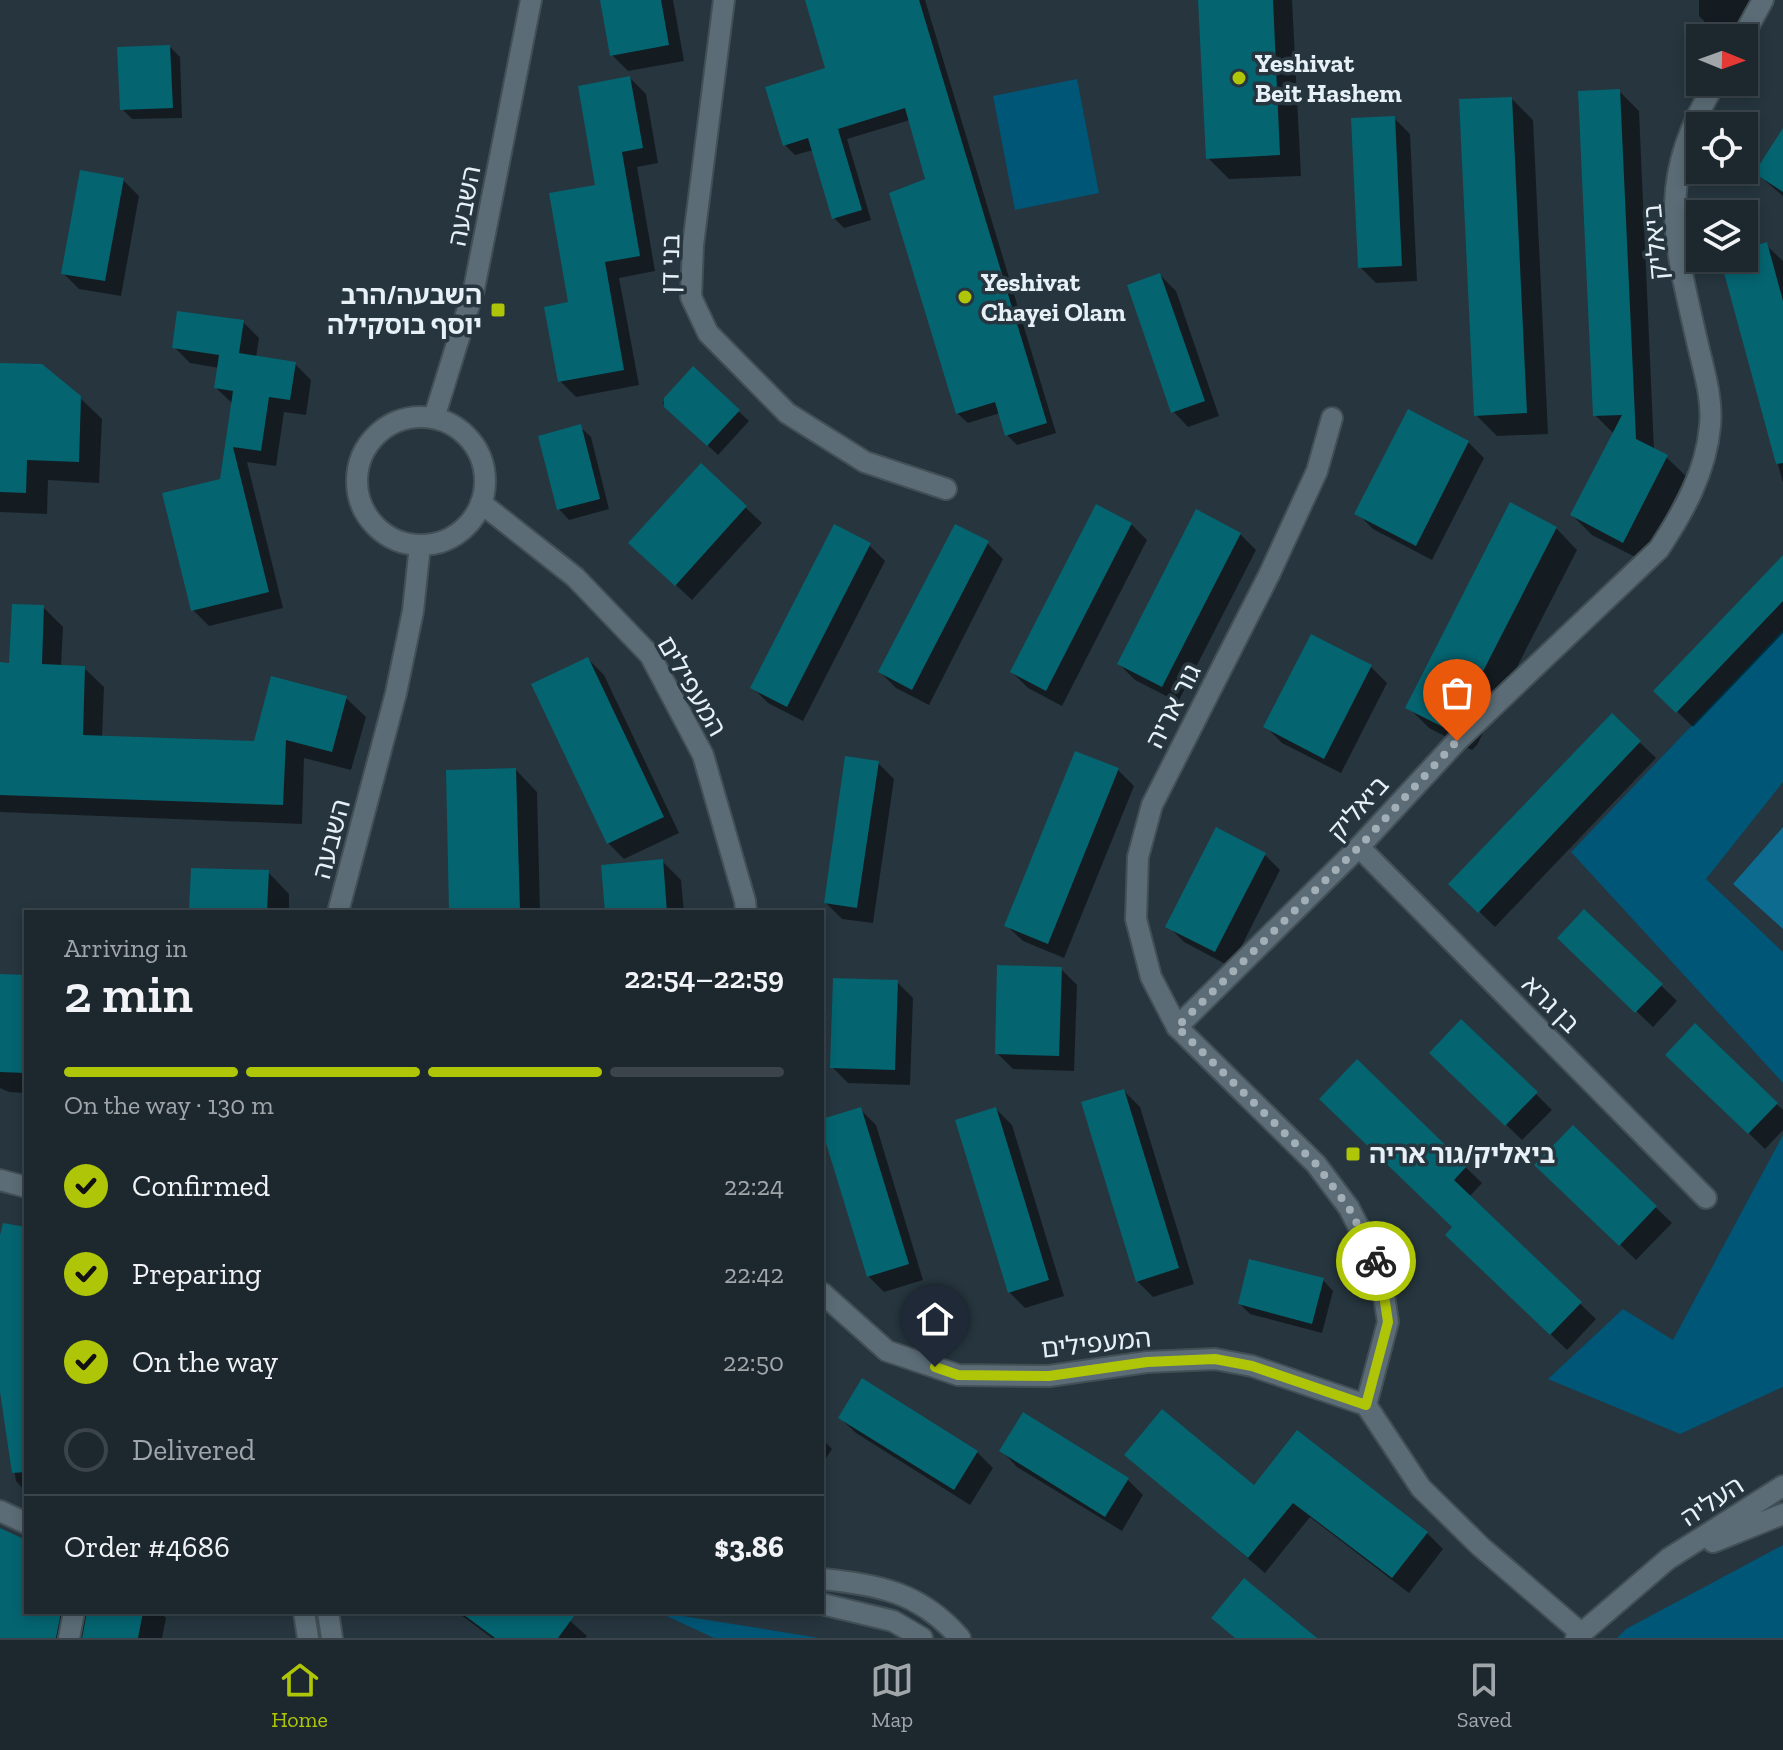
<!DOCTYPE html>
<html lang="en">
<head>
<meta charset="utf-8">
<style>
  :root { --surface:#1c282e; --page:#29343a; --text:#f1f3f6; --muted:#a0a6aa; --line:#3a444a; --accent:#afc507 }
  body { margin:0; font-family:"Zilla Slab","Noto Sans Hebrew",serif; background:var(--page); color:var(--text); height:100vh; display:flex; flex-direction:column; font-size:30px; white-space:nowrap }
  * { box-sizing:border-box; margin:0 }
  p { font-size:26px; color:var(--muted) }
  .icon { flex:none; width:44px; height:44px; fill:none; stroke:currentColor; stroke-width:2; stroke-linecap:round; stroke-linejoin:round }
  .map { position:relative; flex:1; overflow:hidden }
  .side { position:absolute; left:24px; top:910px; width:800px; height:704px; display:flex; flex-direction:column; background:var(--surface); border-radius:0px; box-shadow:0 4px 12px #0003,0 0 0 2px var(--line) }
  .side>* { flex:none }
  .needle { width:52px; rotate:91deg }
  .controls { position:absolute; left:1686px; top:24px; display:grid; gap:16px }
  .controls a { display:grid; place-items:center; width:72px; height:72px; border-radius:0px; background:var(--surface); box-shadow:0 4px 12px #0003,0 0 0 2px var(--line); font-size:40px }
  .pin { position:absolute; display:grid; place-items:center; width:68px; height:68px; color:#fff; margin:-82px -34px; border-radius:50% 50% 50% 0; rotate:-45deg; box-shadow:0 0 8px #0007 }
  .pin .icon { rotate:45deg }
  .courier { position:absolute; display:grid; place-items:center; width:80px; height:80px; margin:-40px; border:6px solid #afc507; border-radius:50%; background:#fff; color:#222; box-shadow:0 2px 10px #0007 }
  .overview em { font-style:normal; font-weight:600 }
  .overview div { display:flex; flex-direction:column-reverse }
  .overview { display:flex; align-items:center; justify-content:space-between; height:136px; padding:0 40px }
  h1 { font-size:52px; font-weight:600; line-height:60px }
  .bar { display:grid; grid-template-columns:repeat(4,1fr); gap:12px 8px; align-content:center; height:96px; padding:0 40px }
  .bar i { height:10px; border-radius:6px; background:var(--line) }
  .bar .active { background:var(--accent) }
  .bar p { grid-column:span 4 }
  .line { display:flex; align-items:center; gap:20px; padding:0 40px; border-top:2px solid var(--line) }
  .line div { flex:1 }
  ol { padding:0 40px; list-style:none }
  li { display:flex; align-items:center; gap:24px; height:88px }
  li p { margin-inline-start:auto }
  li .icon { padding:8px; border-radius:50%; background:var(--accent); color:#111; stroke-width:4 }
  li:last-child { color:var(--muted) }
  li i { width:44px; height:44px; border:4px solid var(--line); border-radius:50% }
  .menu { display:flex; justify-content:space-around; align-items:center; height:112px; border-top:2px solid var(--line); background:var(--surface); font-size:22px; color:var(--muted) }
  .menu a { display:grid; justify-items:center; gap:4px }
  .menu .active { color:var(--accent) }
  .map>svg:first-child { display:block }
  .green { fill:#005676 }
  .forest { fill:#0d6b90 }
  .shadow { fill:#0007 }
  .building { fill:#046470 }
  .lines { fill:none; stroke-linecap:round; stroke-linejoin:round }
  .minor-casing { stroke:#425056; stroke-width:24 }
  .tertiary-casing { stroke:#425056; stroke-width:24 }
  .secondary-casing { stroke:#425056; stroke-width:24 }
  .minor { stroke:#5b6c76; stroke-width:20 }
  .tertiary { stroke:#5b6c76; stroke-width:20 }
  .secondary { stroke:#5b6c76; stroke-width:20 }
  .done { stroke:#a3afb6; stroke-width:8; stroke-dasharray:0 14.4 }
  .route { stroke:#afc507; stroke-width:10 }
  .poi-dot { fill:#afc507; stroke:#26353e; stroke-width:3 }
  .labels { text-anchor:middle; dominant-baseline:central; stroke-width:7; stroke-linejoin:round; paint-order:stroke }
  .poi-label { font-size:26px; font-weight:bold; fill:#e6f0f6; stroke:#26353e; text-anchor:start }
  .street-label { font-size:26px; fill:#e6f0f6; stroke:#26353e }
</style>
</head>
<body>
<div class="map">
<svg width="1783" height="1638" viewBox="0 0 1783 1638">
  <rect width="100%" height="100%" fill="#26353e"/>
  <g class="green">
    <path d="M 1077,79 L 1099,193 L 1015,210 L 993,96 Z"/>
    <path d="M 1783,630 L 1783,782 L 1706,879 L 1783,952 L 1783,1083 L 1571,852 Z"/>
    <path d="M 1783,1135 L 1783,1387 L 1680,1434 L 1548,1379 L 1623,1309 L 1673,1340 Z"/>
    <path d="M 1783,1545 L 1783,1638 L 1617,1638 L 1626,1629 Z"/>
    <path d="M 658,1612 L 819,1638 L 714,1638 Z"/>
  </g>
  <path class="forest" d="M 1783,827 L 1783,929 L 1733,884 Z"/>
  <g class="shadow">
    <path d="M 602,0 L 673,0 L 684,61 L 628,71 L 612,55 Z"/>
    <path d="M 807,0 L 925,0 L 1056,433 L 1017,445 L 1007,435 L 1000,413 L 968,423 L 957,413 L 927,180 L 910,120 L 847,139 L 871,220 L 844,228 L 834,218 L 813,150 L 795,155 L 785,145 L 828,70 Z"/>
    <path d="M 1200,0 L 1292,0 L 1301,176 L 1229,179 L 1208,158 Z"/>
    <path d="M 1699,0 L 1768,0 L 1756,31 L 1715,32 L 1699,16 Z"/>
    <path d="M 170,47 L 180,57 L 182,118 L 132,119 L 122,109 Z"/>
    <path d="M 630,78 L 646,94 L 658,163 L 637,167 L 655,271 L 619,278 L 639,385 L 576,397 L 560,381 L 571,304 L 598,186 Z"/>
    <path d="M 1619,91 L 1639,111 L 1654,450 L 1666,457 L 1686,476 L 1643,561 L 1592,535 L 1572,515 L 1614,434 L 1595,415 Z"/>
    <path d="M 1512,99 L 1533,120 L 1548,434 L 1497,436 L 1476,415 Z"/>
    <path d="M 1394,118 L 1410,134 L 1417,281 L 1376,283 L 1360,267 Z"/>
    <path d="M 1783,132 L 1783,196 L 1756,173 Z"/>
    <path d="M 123,180 L 139,196 L 121,296 L 79,289 L 63,273 Z"/>
    <path d="M 1766,245 L 1783,261 L 1783,483 L 1722,258 L 1744,258 L 1744,251 Z"/>
    <path d="M 1160,275 L 1176,291 L 1219,416 L 1188,427 L 1173,411 Z"/>
    <path d="M 243,322 L 259,338 L 256,358 L 295,364 L 311,380 L 306,415 L 284,412 L 276,466 L 247,462 L 283,608 L 209,626 L 193,610 L 222,480 L 233,404 L 216,388 L 219,368 L 190,363 L 174,347 Z"/>
    <path d="M 0,364 L 80,398 L 102,419 L 99,483 L 48,480 L 47,514 L 0,512 Z"/>
    <path d="M 693,369 L 749,421 L 718,455 L 663,403 Z"/>
    <path d="M 580,427 L 591,437 L 609,509 L 569,520 L 559,509 Z"/>
    <path d="M 1468,442 L 1484,458 L 1432,560 L 1373,529 L 1357,513 Z"/>
    <path d="M 701,466 L 762,523 L 692,600 L 647,558 Z"/>
    <path d="M 1131,524 L 1147,540 L 1062,706 L 1028,688 L 1012,672 Z"/>
    <path d="M 1556,528 L 1577,550 L 1477,745 L 1472,750 L 1429,728 L 1408,707 Z"/>
    <path d="M 1240,534 L 1256,550 L 1178,702 L 1135,680 L 1119,664 Z"/>
    <path d="M 987,543 L 1003,559 L 929,705 L 896,688 L 880,672 Z"/>
    <path d="M 869,545 L 885,561 L 803,721 L 768,703 L 752,687 Z"/>
    <path d="M 1783,558 L 1783,633 L 1693,727 L 1656,691 Z"/>
    <path d="M 43,607 L 63,627 L 61,667 L 84,668 L 104,687 L 102,738 L 255,743 L 346,698 L 366,717 L 351,770 L 304,758 L 302,824 L 0,812 L 0,664 L 11,665 Z"/>
    <path d="M 1312,636 L 1371,667 L 1387,683 L 1341,773 L 1282,743 L 1266,727 Z"/>
    <path d="M 588,659 L 604,675 L 679,833 L 624,859 L 608,843 Z"/>
    <path d="M 1612,716 L 1656,758 L 1495,927 L 1451,884 Z"/>
    <path d="M 1076,753 L 1118,770 L 1134,786 L 1064,958 L 1023,941 L 1007,926 Z"/>
    <path d="M 878,763 L 894,779 L 873,923 L 842,919 L 826,903 Z"/>
    <path d="M 516,770 L 537,792 L 540,912 L 451,912 Z"/>
    <path d="M 1264,854 L 1280,870 L 1231,967 L 1184,942 L 1168,926 Z"/>
    <path d="M 662,861 L 681,880 L 684,912 L 607,912 Z"/>
    <path d="M 268,872 L 289,894 L 289,912 L 191,912 Z"/>
    <path d="M 1584,911 L 1677,1001 L 1653,1027 L 1575,953 Z"/>
    <path d="M 1061,969 L 1077,985 L 1074,1071 L 1013,1069 L 997,1053 Z"/>
    <path d="M 0,976 L 26,977 L 26,1093 L 9,1092 L 0,1088 Z"/>
    <path d="M 897,982 L 913,998 L 910,1085 L 848,1083 L 832,1067 Z"/>
    <path d="M 1695,1026 L 1783,1110 L 1783,1130 L 1765,1149 L 1668,1055 Z"/>
    <path d="M 1432,1053 L 1536,1094 L 1552,1110 L 1522,1140 Z"/>
    <path d="M 1357,1062 L 1482,1183 L 1469,1197 L 1596,1319 L 1567,1350 L 1463,1250 L 1454,1228 Z"/>
    <path d="M 1124,1091 L 1140,1107 L 1194,1284 L 1153,1297 L 1137,1281 Z"/>
    <path d="M 860,1109 L 876,1125 L 923,1280 L 884,1292 L 868,1276 L 822,1123 Z"/>
    <path d="M 996,1109 L 1012,1125 L 1064,1296 L 1025,1308 L 1009,1292 Z"/>
    <path d="M 1573,1128 L 1672,1223 L 1636,1260 L 1537,1164 Z"/>
    <path d="M 26,1229 L 26,1492 L 16,1481 L 0,1379 L 0,1245 Z"/>
    <path d="M 1323,1280 L 1333,1291 L 1322,1333 L 1250,1314 L 1240,1304 Z"/>
    <path d="M 840,1418 L 977,1452 L 993,1468 L 970,1505 L 856,1433 Z"/>
    <path d="M 822,1439 L 832,1449 L 822,1464 Z"/>
    <path d="M 1002,1451 L 1128,1480 L 1143,1495 L 1122,1531 L 1017,1467 Z"/>
    <path d="M 1127,1455 L 1427,1533 L 1443,1549 L 1409,1593 L 1310,1517 L 1265,1573 Z"/>
    <path d="M 0,1531 L 26,1542 L 26,1612 L 160,1612 L 166,1618 L 162,1638 L 0,1638 Z"/>
    <path d="M 457,1612 L 560,1612 L 587,1636 L 585,1638 L 492,1638 Z"/>
  </g>
  <g class="building">
    <path d="M 600,0 L 661,0 L 669,45 L 610,56 Z"/>
    <path d="M 805,0 L 919,0 L 1047,423 L 1005,436 L 995,402 L 956,414 L 889,193 L 925,179 L 905,108 L 838,129 L 862,210 L 832,219 L 808,138 L 783,146 L 765,87 L 825,68 Z"/>
    <path d="M 1198,0 L 1273,0 L 1280,155 L 1206,159 Z"/>
    <path d="M 170,45 L 173,108 L 120,110 L 117,47 Z"/>
    <path d="M 630,76 L 643,148 L 622,152 L 640,256 L 605,262 L 624,370 L 558,382 L 544,307 L 568,302 L 549,193 L 595,185 L 578,86 Z"/>
    <path d="M 1620,89 L 1636,439 L 1668,455 L 1623,543 L 1570,515 L 1622,415 L 1593,416 L 1578,91 Z"/>
    <path d="M 1512,97 L 1527,413 L 1474,416 L 1459,99 Z"/>
    <path d="M 1395,116 L 1402,266 L 1358,268 L 1351,118 Z"/>
    <path d="M 1783,128 L 1783,192 L 1754,173 Z"/>
    <path d="M 80,170 L 124,178 L 105,281 L 61,274 Z"/>
    <path d="M 1767,242 L 1783,301 L 1783,463 L 1776,464 L 1720,258 L 1744,258 L 1744,249 Z"/>
    <path d="M 1160,273 L 1205,401 L 1171,413 L 1127,285 Z"/>
    <path d="M 177,311 L 244,320 L 239,353 L 296,362 L 290,400 L 269,397 L 261,451 L 233,447 L 269,592 L 191,611 L 162,493 L 220,479 L 233,391 L 214,388 L 219,355 L 172,348 Z"/>
    <path d="M 0,363 L 42,364 L 81,396 L 79,462 L 27,460 L 26,493 L 0,492 Z"/>
    <path d="M 693,366 L 740,410 L 707,446 L 664,407 L 664,398 Z"/>
    <path d="M 1408,409 L 1469,441 L 1416,546 L 1354,514 Z"/>
    <path d="M 581,424 L 600,499 L 557,510 L 538,436 Z"/>
    <path d="M 701,463 L 747,506 L 675,586 L 628,543 Z"/>
    <path d="M 1510,502 L 1557,527 L 1456,724 L 1449,730 L 1405,708 Z"/>
    <path d="M 1096,504 L 1132,523 L 1046,691 L 1010,672 Z"/>
    <path d="M 1196,509 L 1241,533 L 1162,687 L 1117,664 Z"/>
    <path d="M 834,524 L 871,543 L 787,707 L 750,688 Z"/>
    <path d="M 955,524 L 989,541 L 912,690 L 878,672 Z"/>
    <path d="M 1783,555 L 1783,601 L 1676,713 L 1653,691 Z"/>
    <path d="M 12,604 L 44,605 L 42,664 L 85,666 L 83,735 L 254,741 L 271,676 L 347,696 L 332,752 L 286,740 L 283,805 L 0,795 L 0,662 L 9,663 Z"/>
    <path d="M 1311,634 L 1372,665 L 1324,759 L 1263,727 Z"/>
    <path d="M 588,657 L 664,817 L 607,844 L 531,684 Z"/>
    <path d="M 1612,713 L 1641,741 L 1478,913 L 1448,884 Z"/>
    <path d="M 1075,751 L 1119,768 L 1048,944 L 1004,926 Z"/>
    <path d="M 845,756 L 879,761 L 857,908 L 824,903 Z"/>
    <path d="M 516,768 L 520,912 L 449,912 L 446,770 Z"/>
    <path d="M 1216,827 L 1266,853 L 1215,952 L 1165,927 Z"/>
    <path d="M 663,859 L 667,912 L 605,912 L 601,865 Z"/>
    <path d="M 191,868 L 269,870 L 267,912 L 189,912 Z"/>
    <path d="M 1584,909 L 1663,984 L 1635,1013 L 1557,938 Z"/>
    <path d="M 997,965 L 1062,967 L 1059,1056 L 995,1054 Z"/>
    <path d="M 0,974 L 26,975 L 26,1073 L 0,1072 Z"/>
    <path d="M 833,978 L 898,980 L 895,1070 L 830,1068 Z"/>
    <path d="M 1461,1019 L 1538,1092 L 1505,1126 L 1429,1053 Z"/>
    <path d="M 1695,1023 L 1778,1103 L 1748,1134 L 1665,1055 Z"/>
    <path d="M 1357,1059 L 1467,1166 L 1454,1180 L 1582,1302 L 1550,1335 L 1445,1235 L 1452,1227 L 1319,1099 Z"/>
    <path d="M 1124,1089 L 1179,1268 L 1136,1282 L 1081,1102 Z"/>
    <path d="M 861,1107 L 909,1264 L 867,1277 L 822,1130 L 822,1119 Z"/>
    <path d="M 996,1107 L 1049,1280 L 1008,1293 L 955,1120 Z"/>
    <path d="M 1573,1125 L 1657,1206 L 1619,1246 L 1534,1165 Z"/>
    <path d="M 3,1223 L 26,1227 L 26,1472 L 12,1473 L 0,1392 L 0,1235 Z"/>
    <path d="M 1249,1259 L 1324,1278 L 1312,1324 L 1238,1304 Z"/>
    <path d="M 862,1378 L 978,1451 L 954,1490 L 838,1418 Z"/>
    <path d="M 1162,1409 L 1254,1485 L 1297,1430 L 1428,1532 L 1392,1578 L 1293,1503 L 1248,1558 L 1124,1455 Z"/>
    <path d="M 1023,1412 L 1129,1478 L 1105,1517 L 999,1451 Z"/>
    <path d="M 0,1528 L 26,1540 L 26,1612 L 61,1612 L 56,1638 L 0,1638 Z"/>
    <path d="M 1244,1578 L 1317,1638 L 1235,1638 L 1211,1618 Z"/>
    <path d="M 87,1612 L 143,1612 L 138,1638 L 82,1638 Z"/>
    <path d="M 460,1612 L 577,1612 L 558,1638 L 495,1638 Z"/>
  </g>
  <g class="lines">
    <g class="minor-casing">
      <g id="minor">
        <path d="M 724,0 L 693,245 L 691,297 L 708,333 L 787,413 L 865,462 L 946,489"/>
        <path d="M 1742,38 L 1763,0"/>
        <path d="M 1332,418 L 1317,471 L 1269,575 L 1152,805 L 1138,857 L 1136,919 L 1151,977 L 1177,1027 L 1316,1164 L 1349,1208 L 1380,1269 L 1388,1322 L 1366,1405"/>
        <path d="M 481,503 L 575,577 L 650,655 L 703,755 L 745,901 L 746,912"/>
        <path d="M 1359,847 L 1706,1198"/>
        <path d="M 1177,1027 L 1359,847 L 1457,741 L 1659,549 C 1684,511 1706,472 1710,426 C 1713,398 1703,368 1697,341 C 1673,236 1656,180 1716,82"/>
        <path d="M 822,1293 L 887,1351 L 958,1375 L 1049,1376 L 1147,1362 L 1215,1359 L 1252,1366 L 1366,1405 L 1421,1488 L 1481,1547 L 1581,1633"/>
        <path d="M 0,1511 L 26,1523"/>
        <path d="M 69,1638 L 74,1612"/>
      </g>
    </g>
    <g class="tertiary-casing">
      <g id="tertiary">
        <path d="M 0,1180 L 26,1187"/>
        <path d="M 304,1612 L 308,1638"/>
        <path d="M 328,1612 L 332,1638"/>
      </g>
    </g>
    <g class="secondary-casing">
      <g id="secondary">
        <circle cx="421" cy="481" r="64"/>
        <path d="M 434,418 L 474,289 L 531,0"/>
        <path d="M 338,912 L 396,693 L 413,611 L 420,545"/>
        <path d="M 1713,1542 L 1783,1514"/>
        <path d="M 822,1579 C 879,1585 920,1592 960,1638"/>
        <path d="M 822,1604 L 893,1621 L 922,1638"/>
        <path d="M 1576,1638 L 1668,1559 L 1783,1486"/>
      </g>
    </g>
    <use href="#minor" class="minor"/>
    <use href="#tertiary" class="tertiary"/>
    <use href="#secondary" class="secondary"/>
  </g>
  <g class="lines">
    <path class="done" d="M 1376,1261 L 1349,1208 L 1316,1164 L 1177,1027 L 1359,847 L 1457,741"/>
    <path class="route" d="M 935,1367 L 958,1375 L 1049,1376 L 1147,1362 L 1215,1359 L 1252,1366 L 1366,1405 L 1388,1322 L 1380,1269 L 1376,1261"/>
  </g>
  <g class="poi-dot">
    <circle cx="1239" cy="78" r="8"/>
    <circle cx="965" cy="297" r="8"/>
    <rect x="490" y="302" width="16" height="16" rx="4"/>
    <rect x="1345" y="1146" width="16" height="16" rx="4"/>
  </g>
  <g class="labels">
    <g class="poi-label">
      <text x="1255" y="63">Yeshivat<tspan x="1255" dy="30">Beit Hashem</tspan></text>
      <text x="981" y="282">Yeshivat<tspan x="981" dy="30">Chayei Olam</tspan></text>
      <text x="482" y="295" text-anchor="end">השבעה/הרב<tspan x="482" dy="30">יוסף בוסקילה</tspan></text>
      <text x="1369" y="1154">ביאליק/גור אריה</text>
    </g>
    <g class="street-label">
      <text transform="translate(464 206) rotate(-79)">השבעה</text>
      <text transform="translate(1655 242) rotate(-95)">ביאליק</text>
      <text transform="translate(670 264) rotate(-89)">בני דן</text>
      <text transform="translate(692 686) rotate(60)">המעפילים</text>
      <text transform="translate(1173 706) rotate(-63)">גור אריה</text>
      <text transform="translate(1358 808) rotate(-48)">ביאליק</text>
      <text transform="translate(331 839) rotate(-75)">השבעה</text>
      <text transform="translate(1551 1004) rotate(45)">בן גרא</text>
      <text transform="translate(1096 1343) rotate(-6)">המעפילים</text>
      <text transform="translate(1712 1501) rotate(-33)">העליה</text>
    </g>
  </g>
</svg>
<div class="controls">
<a><svg class="needle" viewBox="-14 -14 28 28"><path d="M0-13l5 13h-10z" fill="#e53935"/><path d="M0 13l5-13h-10z" fill="#a0a6aa"/></svg></a>
<a><svg class="icon" aria-label="locate" viewBox="0 0 24 24"><circle cx="12" cy="12" r="6"/><path d="M12 2v4M12 18v4M2 12h4M18 12h4"/></svg></a>
<a><svg class="icon" aria-label="layers" viewBox="0 0 24 24"><path d="M12 4l9 5-9 5-9-5zM3 14l9 5 9-5"/></svg></a>
</div>
<div class="pin" style="left:1457px;top:741px;background:#ea580c"><svg class="icon" aria-label="bag" viewBox="0 0 24 24"><path d="M5 8h14l-1 12H6zM9 8a3 3 0 0 1 6 0"/></svg></div>
<div class="pin" style="left:935px;top:1367px;background:#1f2937"><svg class="icon" aria-label="home" viewBox="0 0 24 24"><path d="M3 11l9-7 9 7M6 9v11h12V9"/></svg></div>
<div class="courier" style="left:1376px;top:1261px"><svg class="icon" aria-label="bike" viewBox="0 0 24 24"><circle cx="6" cy="16" r="4"/><circle cx="18" cy="16" r="4"/><path d="M6 16l4-8h5l3 8M10 8l3 8H6M13 5h3"/></svg></div>
<section class="side">
<div class="overview"><div><h1>2 min</h1><p>Arriving in</p></div><em>22:54–22:59</em></div>
<div class="bar"><i class="active"></i><i class="active"></i><i class="active"></i><i></i><p>On the way · 130 m</p></div>
<ol>
<li><svg class="icon" aria-label="check" viewBox="0 0 24 24"><path d="M5 12l5 5 9-10"/></svg>Confirmed<p>22:24</p></li>
<li><svg class="icon" aria-label="check" viewBox="0 0 24 24"><path d="M5 12l5 5 9-10"/></svg>Preparing<p>22:42</p></li>
<li><svg class="icon" aria-label="check" viewBox="0 0 24 24"><path d="M5 12l5 5 9-10"/></svg>On the way<p>22:50</p></li>
<li><i></i>Delivered</li>
</ol>
<div class="line" style="height:104px"><div>Order #4686</div><b>$3.86</b></div>
</section>
</div>
<nav class="menu">
<a class="active"><svg class="icon" aria-label="home" viewBox="0 0 24 24"><path d="M3 11l9-7 9 7M6 9v11h12V9"/></svg>Home</a>
<a><svg class="icon" aria-label="map" viewBox="0 0 24 24"><path d="M3 6l6-2 6 2 6-2v14l-6 2-6-2-6 2zM9 4v14M15 6v14"/></svg>Map</a>
<a><svg class="icon" aria-label="saved" viewBox="0 0 24 24"><path d="M7 4h10v16l-5-4-5 4z"/></svg>Saved</a>
</nav>
</body>
</html>
